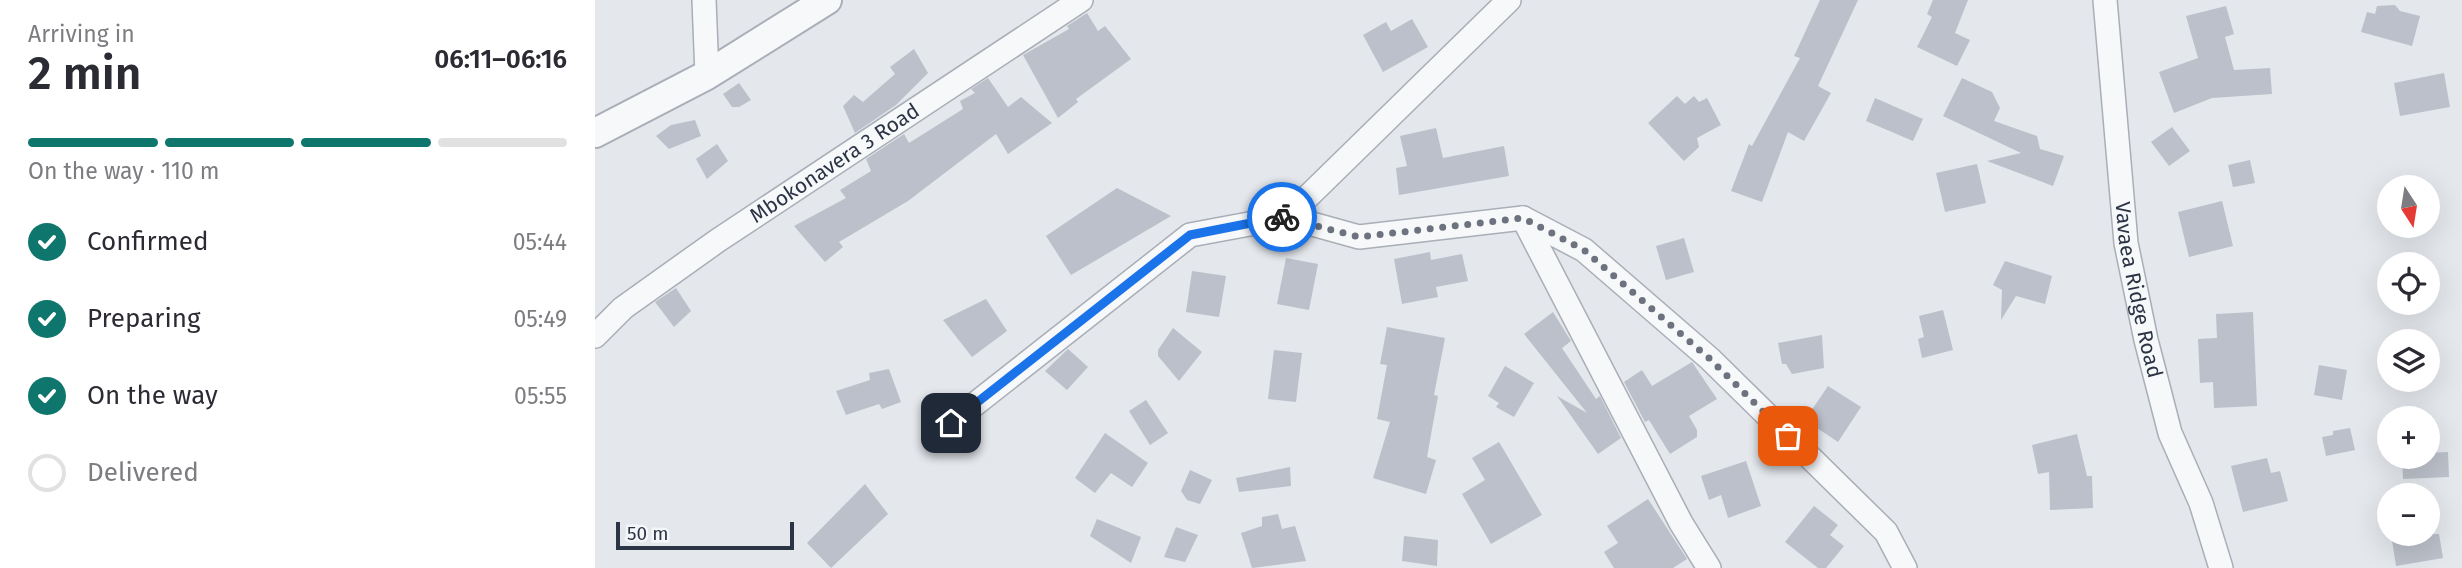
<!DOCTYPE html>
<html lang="en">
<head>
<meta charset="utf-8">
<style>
  :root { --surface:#fff; --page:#f7f7f7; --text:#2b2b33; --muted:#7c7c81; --line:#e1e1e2; --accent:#0f766e }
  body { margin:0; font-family:"Fira Sans",sans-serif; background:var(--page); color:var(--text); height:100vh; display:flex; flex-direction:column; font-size:26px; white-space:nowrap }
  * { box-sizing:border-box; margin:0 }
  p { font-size:23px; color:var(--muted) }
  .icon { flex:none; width:38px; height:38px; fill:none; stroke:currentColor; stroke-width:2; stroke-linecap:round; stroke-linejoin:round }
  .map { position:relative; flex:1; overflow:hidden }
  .panel { display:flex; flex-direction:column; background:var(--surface); width:595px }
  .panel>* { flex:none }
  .needle { width:46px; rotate:168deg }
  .controls { position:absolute; left:1782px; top:175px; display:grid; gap:14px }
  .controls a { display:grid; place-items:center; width:63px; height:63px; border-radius:50%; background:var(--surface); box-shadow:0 7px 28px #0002; font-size:35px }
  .scale { position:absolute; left:21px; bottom:18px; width:178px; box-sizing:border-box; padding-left:7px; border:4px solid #2b3445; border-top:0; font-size:19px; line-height:24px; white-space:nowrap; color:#2b3445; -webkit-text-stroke:5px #f4f6f9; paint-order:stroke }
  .pin { position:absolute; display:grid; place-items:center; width:60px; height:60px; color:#fff; margin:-30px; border-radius:14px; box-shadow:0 4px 10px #0006 }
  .courier { position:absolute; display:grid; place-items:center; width:70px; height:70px; margin:-35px; border:5px solid #1a73e8; border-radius:50%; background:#fff; color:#222; box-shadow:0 2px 9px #0007 }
  .summary em { font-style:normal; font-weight:600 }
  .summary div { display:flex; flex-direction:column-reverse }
  .summary { display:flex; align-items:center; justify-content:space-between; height:119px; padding:0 28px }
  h1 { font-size:46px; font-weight:600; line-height:52px }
  .bar { display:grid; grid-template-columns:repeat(4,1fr); gap:10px 7px; align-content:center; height:84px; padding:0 28px }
  .bar i { height:9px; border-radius:5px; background:var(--line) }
  .bar .on { background:var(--accent) }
  .bar p { grid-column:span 4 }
  ol { padding:0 28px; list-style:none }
  li { display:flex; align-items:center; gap:21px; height:77px }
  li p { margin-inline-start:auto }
  li .icon { padding:7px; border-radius:50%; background:var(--accent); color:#fff; stroke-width:4 }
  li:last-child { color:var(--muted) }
  li i { width:38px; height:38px; border:4px solid var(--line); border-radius:50% }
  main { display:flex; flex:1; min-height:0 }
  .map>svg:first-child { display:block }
  .building { fill:#bbc0ca }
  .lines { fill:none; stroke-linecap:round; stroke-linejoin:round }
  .minor-casing { stroke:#a9aeb7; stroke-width:26 }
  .tertiary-casing { stroke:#a9aeb7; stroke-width:32 }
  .minor { stroke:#f7f8fa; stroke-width:23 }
  .tertiary { stroke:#f7f8fa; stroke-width:28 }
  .done { stroke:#6c737f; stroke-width:7; stroke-dasharray:0 12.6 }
  .route { stroke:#1a73e8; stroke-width:9 }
  .labels { text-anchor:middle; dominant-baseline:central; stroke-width:6; stroke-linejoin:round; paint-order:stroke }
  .street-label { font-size:21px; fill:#2b3445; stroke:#f4f6f9 }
</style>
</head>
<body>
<main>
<section class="panel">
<div class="summary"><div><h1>2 min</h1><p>Arriving in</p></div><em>06:11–06:16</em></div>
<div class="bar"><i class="on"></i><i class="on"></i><i class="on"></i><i></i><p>On the way · 110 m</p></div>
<ol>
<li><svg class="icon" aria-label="check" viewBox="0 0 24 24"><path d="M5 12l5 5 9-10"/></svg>Confirmed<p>05:44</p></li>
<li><svg class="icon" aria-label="check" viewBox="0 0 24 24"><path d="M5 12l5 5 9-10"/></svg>Preparing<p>05:49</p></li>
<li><svg class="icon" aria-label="check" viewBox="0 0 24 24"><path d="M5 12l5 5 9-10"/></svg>On the way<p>05:55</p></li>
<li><i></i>Delivered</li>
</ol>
</section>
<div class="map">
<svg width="1867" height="568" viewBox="0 0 1867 568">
  <rect width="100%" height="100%" fill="#e4e7ec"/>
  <g class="building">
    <path d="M 1225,0 L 1263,0 L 1223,86 L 1236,93 L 1209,141 L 1193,132 L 1167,202 L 1136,191 L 1154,144 L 1157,146 L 1205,58 L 1199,56 Z"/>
    <path d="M 1338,0 L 1373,0 L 1360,33 L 1375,40 L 1362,66 L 1322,47 L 1337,17 L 1332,14 Z"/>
    <path d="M 1800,5 L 1805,11 L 1825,16 L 1817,46 L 1766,32 L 1772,12 L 1780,14 L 1782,6 Z"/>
    <path d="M 1631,6 L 1639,34 L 1630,37 L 1639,70 L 1675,68 L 1677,94 L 1617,98 L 1579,113 L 1564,72 L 1603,58 L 1591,16 Z"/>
    <path d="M 492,13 L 503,31 L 510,26 L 536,59 L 481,99 L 483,102 L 463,118 L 428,55 L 474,29 L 472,26 Z"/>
    <path d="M 817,19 L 833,47 L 788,72 L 768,35 L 791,22 L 796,31 Z"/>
    <path d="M 319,49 L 333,73 L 301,105 L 260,133 L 248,106 L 259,95 L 268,102 L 300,74 L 295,67 Z"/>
    <path d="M 1849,73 L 1855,107 L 1805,116 L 1799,83 Z"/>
    <path d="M 393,78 L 413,107 L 426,97 L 457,123 L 413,154 L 401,134 L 313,201 L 244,242 L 248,247 L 230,262 L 199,226 L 251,198 L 245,190 L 276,171 L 271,159 L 309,134 L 314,143 L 368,109 L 365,101 L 380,93 L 376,89 Z"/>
    <path d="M 1367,78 L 1397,92 L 1405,108 L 1399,121 L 1442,136 L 1445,149 L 1469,156 L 1458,186 L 1392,161 L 1426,153 L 1348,116 Z"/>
    <path d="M 144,83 L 156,100 L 144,107 L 137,107 L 128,94 Z"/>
    <path d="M 1082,96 L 1090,104 L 1099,96 L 1104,102 L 1112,98 L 1126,125 L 1102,138 L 1104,147 L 1089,161 L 1053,123 Z"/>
    <path d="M 1280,98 L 1328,119 L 1318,141 L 1271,121 Z"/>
    <path d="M 100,120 L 106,136 L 74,149 L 61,136 L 76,125 Z"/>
    <path d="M 1577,127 L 1595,151 L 1574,166 L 1556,142 Z"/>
    <path d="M 841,128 L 848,158 L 909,146 L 914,176 L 804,195 L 801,168 L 812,166 L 805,136 Z"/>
    <path d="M 122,144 L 133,161 L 112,179 L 101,159 Z"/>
    <path d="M 1655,160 L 1660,183 L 1638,187 L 1633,165 Z"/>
    <path d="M 1382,164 L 1391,203 L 1350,212 L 1341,173 Z"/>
    <path d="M 522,188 L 576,216 L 476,275 L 451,236 Z"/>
    <path d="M 1627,201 L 1638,246 L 1594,257 L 1583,212 Z"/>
    <path d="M 1089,238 L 1099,272 L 1071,280 L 1061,246 Z"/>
    <path d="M 835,252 L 836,260 L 867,254 L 873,281 L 841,287 L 843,297 L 807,304 L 799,259 Z"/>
    <path d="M 691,258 L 723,264 L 714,310 L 682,304 Z"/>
    <path d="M 1410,261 L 1457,276 L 1450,304 L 1421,296 L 1406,320 L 1407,290 L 1398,285 Z"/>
    <path d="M 597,271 L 631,276 L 624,317 L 591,312 Z"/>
    <path d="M 81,288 L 96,311 L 79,327 L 60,302 Z"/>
    <path d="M 391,299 L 412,331 L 377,357 L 348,320 Z"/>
    <path d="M 1348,310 L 1358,350 L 1327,358 L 1323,339 L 1329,337 L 1324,316 Z"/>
    <path d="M 958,312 L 976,341 L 967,348 L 1001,399 L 1005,396 L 1026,438 L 1003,454 L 962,396 L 992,413 L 929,334 Z"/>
    <path d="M 1658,312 L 1662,406 L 1619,408 L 1618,382 L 1605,383 L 1603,339 L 1622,338 L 1621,314 Z"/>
    <path d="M 792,327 L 850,338 L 839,395 L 843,396 L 832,457 L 841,460 L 831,494 L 778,478 L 795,422 L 782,419 L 792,365 L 785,364 Z"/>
    <path d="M 578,328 L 607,352 L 584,381 L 563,356 L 563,350 Z"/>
    <path d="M 1227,335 L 1229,368 L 1197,374 L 1191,364 L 1187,364 L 1183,343 Z"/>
    <path d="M 473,349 L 493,367 L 472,390 L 450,371 Z"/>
    <path d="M 679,350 L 707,353 L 701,402 L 673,399 Z"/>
    <path d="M 1097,362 L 1122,399 L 1094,416 L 1102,430 L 1102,437 L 1075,454 L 1054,420 L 1050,422 L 1029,382 L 1047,370 L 1057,386 Z"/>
    <path d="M 1724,365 L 1752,370 L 1747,400 L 1719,395 Z"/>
    <path d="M 910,366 L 939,383 L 919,417 L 901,407 L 904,403 L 893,396 Z"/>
    <path d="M 294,369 L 306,402 L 287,409 L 284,404 L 251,415 L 241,391 L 275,380 L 274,373 Z"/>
    <path d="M 1233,386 L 1266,407 L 1243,442 L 1210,420 Z"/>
    <path d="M 551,400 L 573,433 L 555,445 L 534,411 Z"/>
    <path d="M 1755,428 L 1760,450 L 1731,456 L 1727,437 L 1738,435 L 1738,431 Z"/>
    <path d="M 510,433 L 553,463 L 537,487 L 516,473 L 500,493 L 480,478 Z"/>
    <path d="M 1482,434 L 1492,476 L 1497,476 L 1498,508 L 1455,510 L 1454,472 L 1443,474 L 1437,445 Z"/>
    <path d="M 904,442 L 947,515 L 896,544 L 867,494 L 890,480 L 877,458 Z"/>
    <path d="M 1853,452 L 1854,477 L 1808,479 L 1807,457 L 1832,457 L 1832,453 Z"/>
    <path d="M 1672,458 L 1676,473 L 1685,471 L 1693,501 L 1648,512 L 1636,466 Z"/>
    <path d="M 1151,461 L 1166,506 L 1133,518 L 1126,495 L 1114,500 L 1106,476 Z"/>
    <path d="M 695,467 L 696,486 L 644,492 L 641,478 Z"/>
    <path d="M 595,470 L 617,480 L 605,504 L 592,500 L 586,491 Z"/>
    <path d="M 270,484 L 293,514 L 236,568 L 212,543 Z"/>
    <path d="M 1053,499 L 1092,559 L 1078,568 L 1019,568 L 1009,552 L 1023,543 L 1012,526 Z"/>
    <path d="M 1219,506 L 1243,525 L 1235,535 L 1249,546 L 1231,568 L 1223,568 L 1190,542 Z"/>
    <path d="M 683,514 L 687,529 L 700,526 L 711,561 L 657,568 L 646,533 L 667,526 L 667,517 Z"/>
    <path d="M 502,519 L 546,537 L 536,563 L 495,536 Z"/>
    <path d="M 581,527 L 603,535 L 590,562 L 569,557 Z"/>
    <path d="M 1796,534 L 1844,534 L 1848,558 L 1801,566 Z"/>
    <path d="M 809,536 L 843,540 L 842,566 L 807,561 Z"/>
  </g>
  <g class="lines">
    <g class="minor-casing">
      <g id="minor">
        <path d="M 109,0 L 112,75"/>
        <path id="s1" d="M 1510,0 L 1531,243 L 1551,340 L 1575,433 L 1606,503 L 1626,568"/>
        <path d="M 692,217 L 764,237 L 928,218 L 989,250 L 1115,359 L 1291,532 L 1310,568"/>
        <path d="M 928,218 L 1086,523 L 1114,568"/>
        <path id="s2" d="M 0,336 L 28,308 L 122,241 L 486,0"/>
        <path d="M 356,423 L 595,235 L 692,217 L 914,0"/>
      </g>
    </g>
    <g class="tertiary-casing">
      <path id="tertiary" d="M 0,133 L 112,75 L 232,0"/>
    </g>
    <use href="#minor" class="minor"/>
    <use href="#tertiary" class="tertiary"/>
  </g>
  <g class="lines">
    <path class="done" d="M 687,217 L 764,237 L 928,218 L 989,250 L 1115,359 L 1193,436"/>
    <path class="route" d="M 356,423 L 595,235 L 687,217"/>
  </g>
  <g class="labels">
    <g class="street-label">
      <text stroke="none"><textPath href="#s2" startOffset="296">Mbokonavera 3 Road</textPath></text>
      <text stroke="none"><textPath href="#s1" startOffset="292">Vavaea Ridge Road</textPath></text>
    </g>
  </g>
</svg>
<div class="controls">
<a><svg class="needle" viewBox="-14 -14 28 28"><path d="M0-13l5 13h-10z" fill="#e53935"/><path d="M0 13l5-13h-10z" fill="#7c7c81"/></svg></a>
<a><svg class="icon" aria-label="locate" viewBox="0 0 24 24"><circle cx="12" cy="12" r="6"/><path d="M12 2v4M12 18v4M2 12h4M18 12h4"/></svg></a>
<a><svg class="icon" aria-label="layers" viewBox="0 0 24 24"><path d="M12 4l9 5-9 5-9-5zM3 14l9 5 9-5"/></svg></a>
<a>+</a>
<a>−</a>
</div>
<div class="scale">50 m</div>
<div class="pin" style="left:1193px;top:436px;background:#ea580c"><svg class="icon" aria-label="bag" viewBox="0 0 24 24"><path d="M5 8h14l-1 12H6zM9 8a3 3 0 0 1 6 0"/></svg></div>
<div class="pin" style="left:356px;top:423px;background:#1f2937"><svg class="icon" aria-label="home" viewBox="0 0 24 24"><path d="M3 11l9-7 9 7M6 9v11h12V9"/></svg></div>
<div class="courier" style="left:687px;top:217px"><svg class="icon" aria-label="bike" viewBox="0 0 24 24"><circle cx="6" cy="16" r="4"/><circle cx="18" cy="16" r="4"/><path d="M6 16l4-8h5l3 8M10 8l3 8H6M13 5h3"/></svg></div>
</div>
</main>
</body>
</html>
